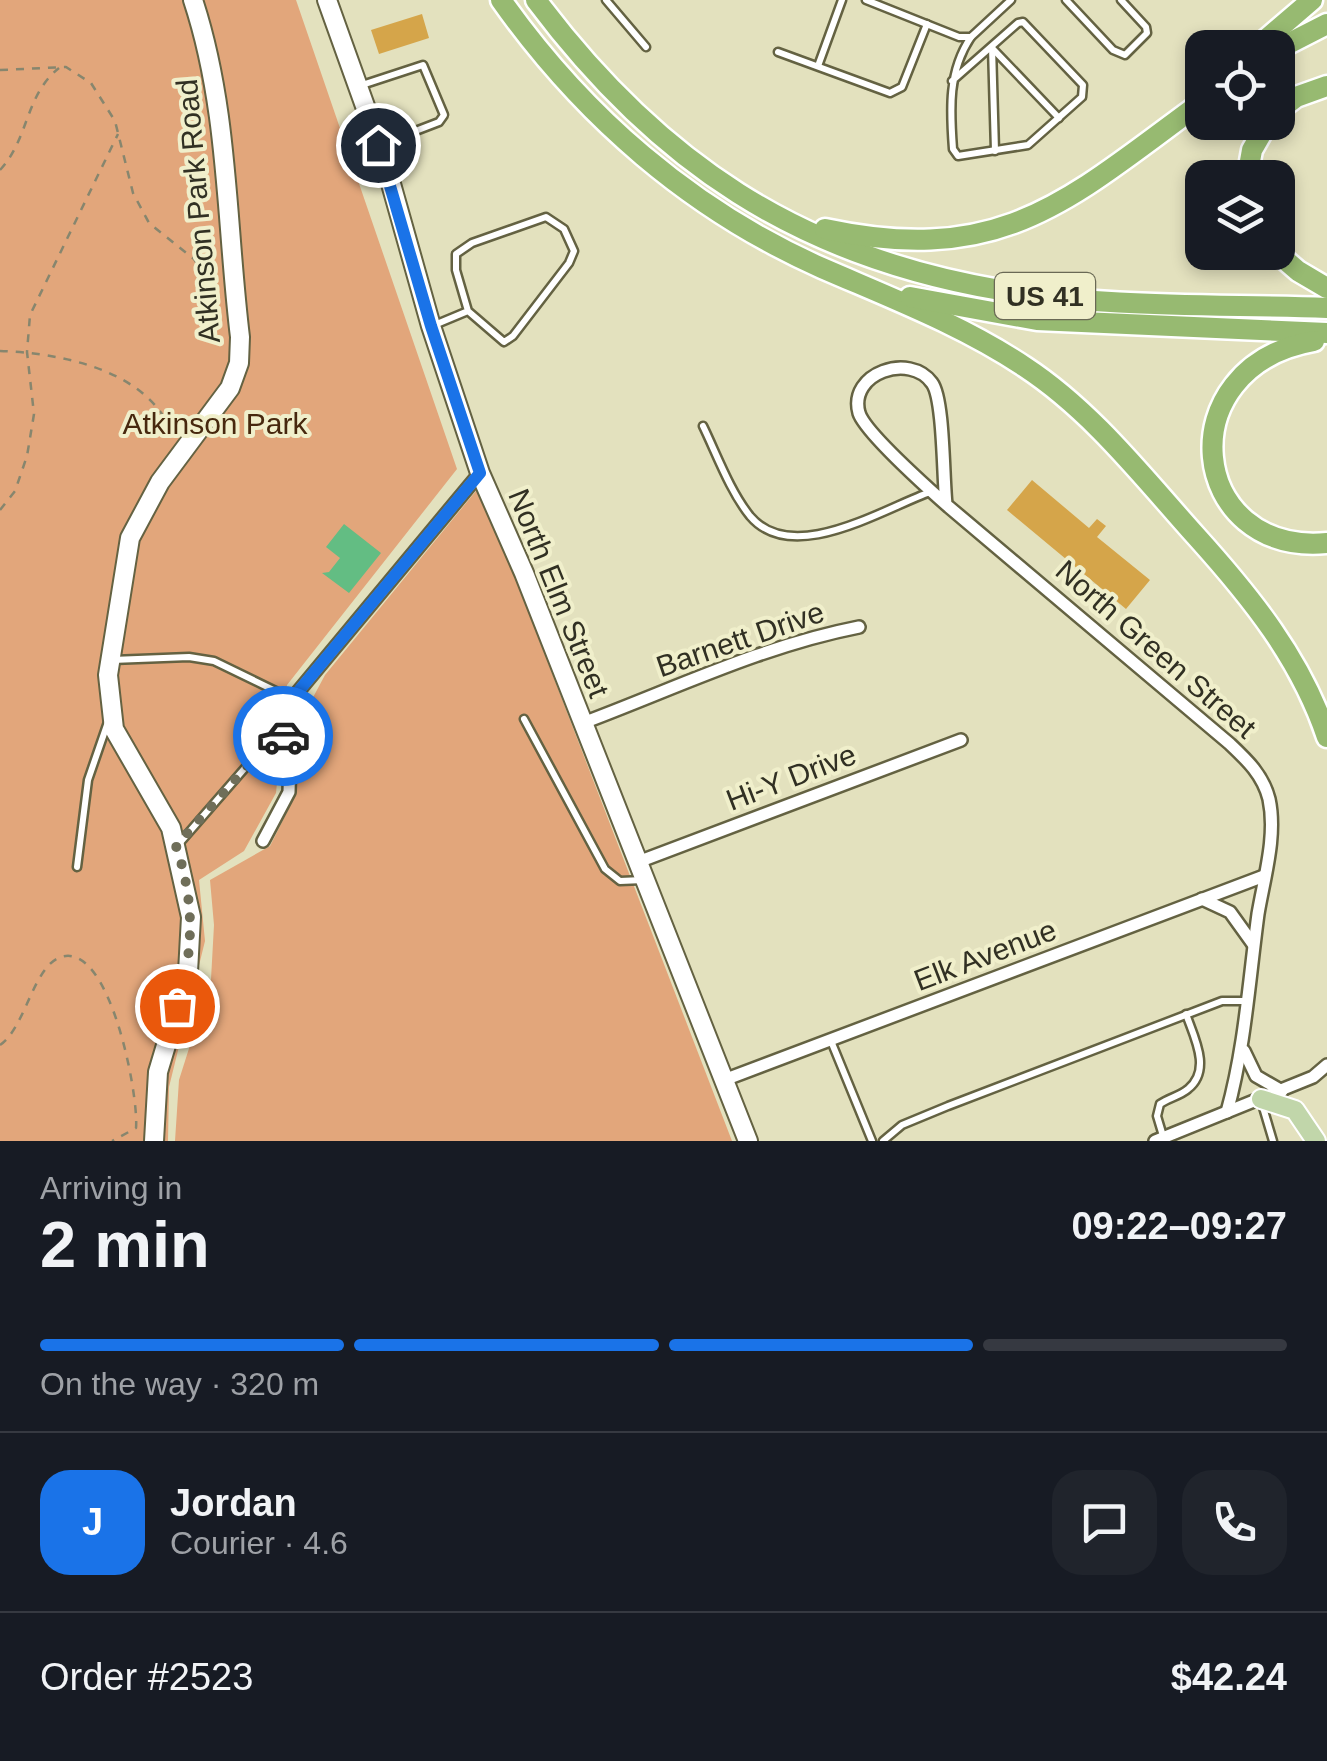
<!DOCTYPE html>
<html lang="en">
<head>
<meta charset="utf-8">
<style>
  :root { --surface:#171b24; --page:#20242c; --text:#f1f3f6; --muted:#9ea1a6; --line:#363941; --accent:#1a73e8 }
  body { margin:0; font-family:Arial,sans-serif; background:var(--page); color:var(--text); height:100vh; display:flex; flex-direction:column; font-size:38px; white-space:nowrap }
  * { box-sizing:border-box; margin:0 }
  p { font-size:32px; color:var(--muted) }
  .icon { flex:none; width:55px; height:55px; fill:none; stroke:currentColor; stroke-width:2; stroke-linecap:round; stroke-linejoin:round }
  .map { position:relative; height:1141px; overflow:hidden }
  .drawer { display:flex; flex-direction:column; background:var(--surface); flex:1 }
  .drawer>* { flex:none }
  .buttons { position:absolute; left:1185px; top:30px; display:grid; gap:20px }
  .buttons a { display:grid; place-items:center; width:110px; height:110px; border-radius:20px; background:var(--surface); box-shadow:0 5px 15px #0003; font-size:50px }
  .pin { position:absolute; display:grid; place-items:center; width:85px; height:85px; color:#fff; margin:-42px; border:5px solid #fff; border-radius:50%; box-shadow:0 2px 10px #0007 }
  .courier { position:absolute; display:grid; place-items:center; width:100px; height:100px; margin:-50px; border:8px solid #1a73e8; border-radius:50%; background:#fff; color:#222; box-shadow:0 2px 12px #0007 }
  .head em { font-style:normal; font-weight:700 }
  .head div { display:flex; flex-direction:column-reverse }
  .head { display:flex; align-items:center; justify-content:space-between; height:170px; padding:0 40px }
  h1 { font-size:65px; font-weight:700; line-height:75px }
  .bar { display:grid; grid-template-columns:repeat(4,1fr); gap:15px 10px; align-content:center; height:120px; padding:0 40px }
  .bar i { height:12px; border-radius:8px; background:var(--line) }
  .bar .active { background:var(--accent) }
  .bar p { grid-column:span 4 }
  .line { display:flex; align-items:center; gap:25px; padding:0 40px; border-top:2px solid var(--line) }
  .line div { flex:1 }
  .round { display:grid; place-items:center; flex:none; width:105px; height:105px; border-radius:30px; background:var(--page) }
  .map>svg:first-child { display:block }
  .green { fill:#e2a67b }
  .water { fill:#63bd83 }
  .building { fill:#d5a54a }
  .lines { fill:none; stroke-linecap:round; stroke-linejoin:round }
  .lane-casing { stroke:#646242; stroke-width:11 }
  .street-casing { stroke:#646242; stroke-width:16 }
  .secondary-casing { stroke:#646242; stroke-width:22 }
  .primary-casing { stroke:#fff; stroke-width:22 }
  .highway-casing { stroke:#fff; stroke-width:25 }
  .path { stroke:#87866e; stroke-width:2.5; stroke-dasharray:8 8; stroke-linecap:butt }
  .lane { stroke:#fff; stroke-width:6 }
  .street { stroke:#fff; stroke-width:11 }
  .secondary { stroke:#fff; stroke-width:18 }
  .primary { stroke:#c1d6aa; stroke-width:18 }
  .highway { stroke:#97ba71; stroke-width:20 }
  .done { stroke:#6f6e59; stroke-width:10; stroke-dasharray:0 18 }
  .route { stroke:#1a73e8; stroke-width:12 }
  .labels { text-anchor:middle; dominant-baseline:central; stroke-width:8; stroke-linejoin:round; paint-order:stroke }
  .shield { fill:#f0efcb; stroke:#6a6955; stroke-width:2.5 }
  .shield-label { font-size:28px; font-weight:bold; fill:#313023 }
  .street-label { font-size:30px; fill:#313023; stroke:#f0efcb }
  .park-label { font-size:30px; fill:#47280e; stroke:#f0efcb }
</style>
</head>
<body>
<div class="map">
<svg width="1327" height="1141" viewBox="0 0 1327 1141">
  <rect width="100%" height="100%" fill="#e3e1be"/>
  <g class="green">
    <path d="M 0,0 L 296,0 L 457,469 L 287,685 L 276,793 L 244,851 L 199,880 L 205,941 L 169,1087 L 168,1141 L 0,1141 Z"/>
    <path d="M 480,486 L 732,1141 L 175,1141 L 179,1080 L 211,979 L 214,925 L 210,880 L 270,846 L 295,796 L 310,703 L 325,675 Z"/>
  </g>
  <path class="water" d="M 344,524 L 381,553 L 349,593 L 322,573 L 329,572 L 340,558 L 326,547 Z"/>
  <g class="building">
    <path d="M 422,14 L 429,38 L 379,54 L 371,30 Z"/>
    <path d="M 1032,480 L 1089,528 L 1097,519 L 1106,526 L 1097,537 L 1150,580 L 1126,609 L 1007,510 Z"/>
  </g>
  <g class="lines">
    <g class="lane-casing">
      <g id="lane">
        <path d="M 606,0 L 646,47"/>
        <path d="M 866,0 L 959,37 L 971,37 L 1011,0"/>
        <path d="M 1066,0 L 1113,50 L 1125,55 L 1147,33 L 1146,27 L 1121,0"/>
        <path d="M 992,47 L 995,151"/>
        <path d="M 992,48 L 1059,118"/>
        <path d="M 778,52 L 890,93 L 902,87 L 927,24"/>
        <path d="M 818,66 L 842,0"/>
        <path d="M 952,81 L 1018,23 L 1023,22 L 1083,85 L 1082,97 L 1028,145 L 958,156 L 953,149 C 950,109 948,71 971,37"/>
        <path d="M 362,85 L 423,65 L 444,115 L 439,122 L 379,145"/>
        <path d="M 432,326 L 468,311 L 504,342 L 513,336 L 569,263 L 574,251 L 564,229 L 546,217 L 472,243 L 456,254 L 456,270 L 468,311"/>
        <path d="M 703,426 C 717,455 730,491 750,516 C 792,566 881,510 930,492"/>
        <path d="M 112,660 L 189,657 L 214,661 L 292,699"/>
        <path d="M 524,719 L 605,869 L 620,881 L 643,880"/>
        <path d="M 177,846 L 258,753 L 291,731"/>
        <path d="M 77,867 L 88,780 L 108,722"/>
        <path d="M 831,1041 L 872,1141"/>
        <path d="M 1262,1104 L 1273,1141"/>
        <path d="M 1163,1136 L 1157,1116 L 1160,1104 C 1168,1098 1180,1096 1188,1089 C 1212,1070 1194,1037 1186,1014"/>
        <path d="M 883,1141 L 902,1125 L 948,1106 L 1222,1001 L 1247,1001"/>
      </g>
    </g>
    <g class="street-casing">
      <g id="street">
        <path d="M 946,504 C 943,479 944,399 932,383 C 910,352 848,373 859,413 C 865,432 931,491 949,507 L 1230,744 C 1247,760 1263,775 1269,799 C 1277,836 1264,878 1258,914 C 1249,981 1245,1047 1227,1112"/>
        <path d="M 583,723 C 674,689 762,646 859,627"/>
        <path d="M 263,841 L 289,792 L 292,699 L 480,473"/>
        <path d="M 638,862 L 961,740"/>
        <path d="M 1202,899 L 1230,912 L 1253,944"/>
        <path d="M 1244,1051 L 1256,1076 L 1282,1091"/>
        <path d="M 724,1080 L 1264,876"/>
        <path d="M 1155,1141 L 1313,1077 L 1327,1065"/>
      </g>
    </g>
    <g class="secondary-casing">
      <g id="secondary">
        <path d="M 327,0 L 384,159 L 431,326 L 480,473 L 524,573 L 748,1141"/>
        <path d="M 154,1141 L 158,1072 L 188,972 L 191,917 L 171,828 L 114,729 L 108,675 L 130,538 L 160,482 L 230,388 L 239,363 L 240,337 C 226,224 229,109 193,0"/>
      </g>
    </g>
    <g class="primary-casing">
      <path id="primary" d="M 1261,1099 L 1295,1110 L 1316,1141"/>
    </g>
    <g class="highway-casing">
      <g id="highway">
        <path d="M 501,0 C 583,116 691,210 822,268 C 891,298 962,325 1025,367 C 1092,411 1143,477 1196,536 C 1251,597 1301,659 1327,737"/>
        <path d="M 536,0 C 658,163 799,256 1000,290 C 1107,308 1219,304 1327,308"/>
        <path d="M 1256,48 L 1312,0"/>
        <path d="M 1278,49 L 1327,24"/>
        <path d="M 1278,111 L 1296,97 L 1327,86"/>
        <path d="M 1247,178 L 1252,150 L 1268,122"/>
        <path d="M 825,229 C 1003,267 1068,200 1202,102"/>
        <path d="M 1276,252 L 1298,271 L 1327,288"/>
        <path d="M 910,297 L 1037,320 L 1327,333"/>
        <path d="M 1314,341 C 1166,367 1188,556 1327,543"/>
      </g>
    </g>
    <g class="path">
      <path d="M 0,70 L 66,67 L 91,83 L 115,121 L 133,193 L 149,223 L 194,259 L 219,298"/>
      <path d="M 0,170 C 29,139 25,95 59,68"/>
      <path d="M 0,351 C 61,353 150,370 173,436"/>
      <path d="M 0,510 L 15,491 L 27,456 L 34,414 L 27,352 L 30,315 L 118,134"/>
      <path d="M 0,1045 C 26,1027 33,966 61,957 C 110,941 139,1096 136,1128 L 112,1141"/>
    </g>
    <use href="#lane" class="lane"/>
    <use href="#street" class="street"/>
    <use href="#secondary" class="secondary"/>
    <use href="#primary" class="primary"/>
    <use href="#highway" class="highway"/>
  </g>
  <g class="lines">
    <path class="done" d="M 177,1006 C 194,952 195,901 176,846 L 258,754 L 283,736"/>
    <path class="route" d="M 283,736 L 291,731 L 292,699 L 480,473 L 431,326 L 378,145"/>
  </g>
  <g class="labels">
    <rect class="shield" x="995" y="273" width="100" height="46" rx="8"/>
    <g class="shield-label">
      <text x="1045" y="296">US 41</text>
    </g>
    <g class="street-label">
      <text transform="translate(198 211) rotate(-95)">Atkinson Park Road</text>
      <text transform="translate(559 593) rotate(68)">North Elm Street</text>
      <text transform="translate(740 639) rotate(-19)">Barnett Drive</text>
      <text transform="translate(1156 649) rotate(41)">North Green Street</text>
      <text transform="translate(791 777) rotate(-21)">Hi-Y Drive</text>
      <text transform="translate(985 955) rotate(-21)">Elk Avenue</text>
    </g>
    <g class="park-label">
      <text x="215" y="423">Atkinson Park</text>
    </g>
  </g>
</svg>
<div class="buttons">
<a><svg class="icon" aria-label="locate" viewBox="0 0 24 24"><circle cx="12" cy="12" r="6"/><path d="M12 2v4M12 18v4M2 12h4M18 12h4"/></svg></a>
<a><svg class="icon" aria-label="layers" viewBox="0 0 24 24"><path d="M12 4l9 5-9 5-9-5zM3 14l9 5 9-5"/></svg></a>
</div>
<div class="pin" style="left:177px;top:1006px;background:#ea580c"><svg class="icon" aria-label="bag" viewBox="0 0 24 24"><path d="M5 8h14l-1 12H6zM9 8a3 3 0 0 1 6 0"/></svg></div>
<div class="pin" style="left:378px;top:145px;background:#1f2937"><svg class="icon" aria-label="home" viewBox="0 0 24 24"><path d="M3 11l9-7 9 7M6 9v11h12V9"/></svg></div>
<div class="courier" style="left:283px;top:736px"><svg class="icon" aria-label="car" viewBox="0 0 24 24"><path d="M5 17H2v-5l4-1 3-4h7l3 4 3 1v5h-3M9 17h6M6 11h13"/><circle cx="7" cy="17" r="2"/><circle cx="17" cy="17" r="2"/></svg></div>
</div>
<section class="drawer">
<div class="head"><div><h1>2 min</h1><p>Arriving in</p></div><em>09:22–09:27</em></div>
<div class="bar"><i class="active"></i><i class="active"></i><i class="active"></i><i></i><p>On the way · 320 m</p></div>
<div class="line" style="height:180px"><b class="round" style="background:var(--accent);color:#fff">J</b><div><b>Jordan</b><p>Courier · 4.6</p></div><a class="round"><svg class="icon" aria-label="chat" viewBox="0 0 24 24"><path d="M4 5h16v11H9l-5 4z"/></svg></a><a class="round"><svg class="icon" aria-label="phone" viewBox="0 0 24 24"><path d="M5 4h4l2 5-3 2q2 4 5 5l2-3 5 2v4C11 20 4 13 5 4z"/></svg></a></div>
<div class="line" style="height:130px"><div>Order #2523</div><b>$42.24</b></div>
</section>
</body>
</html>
